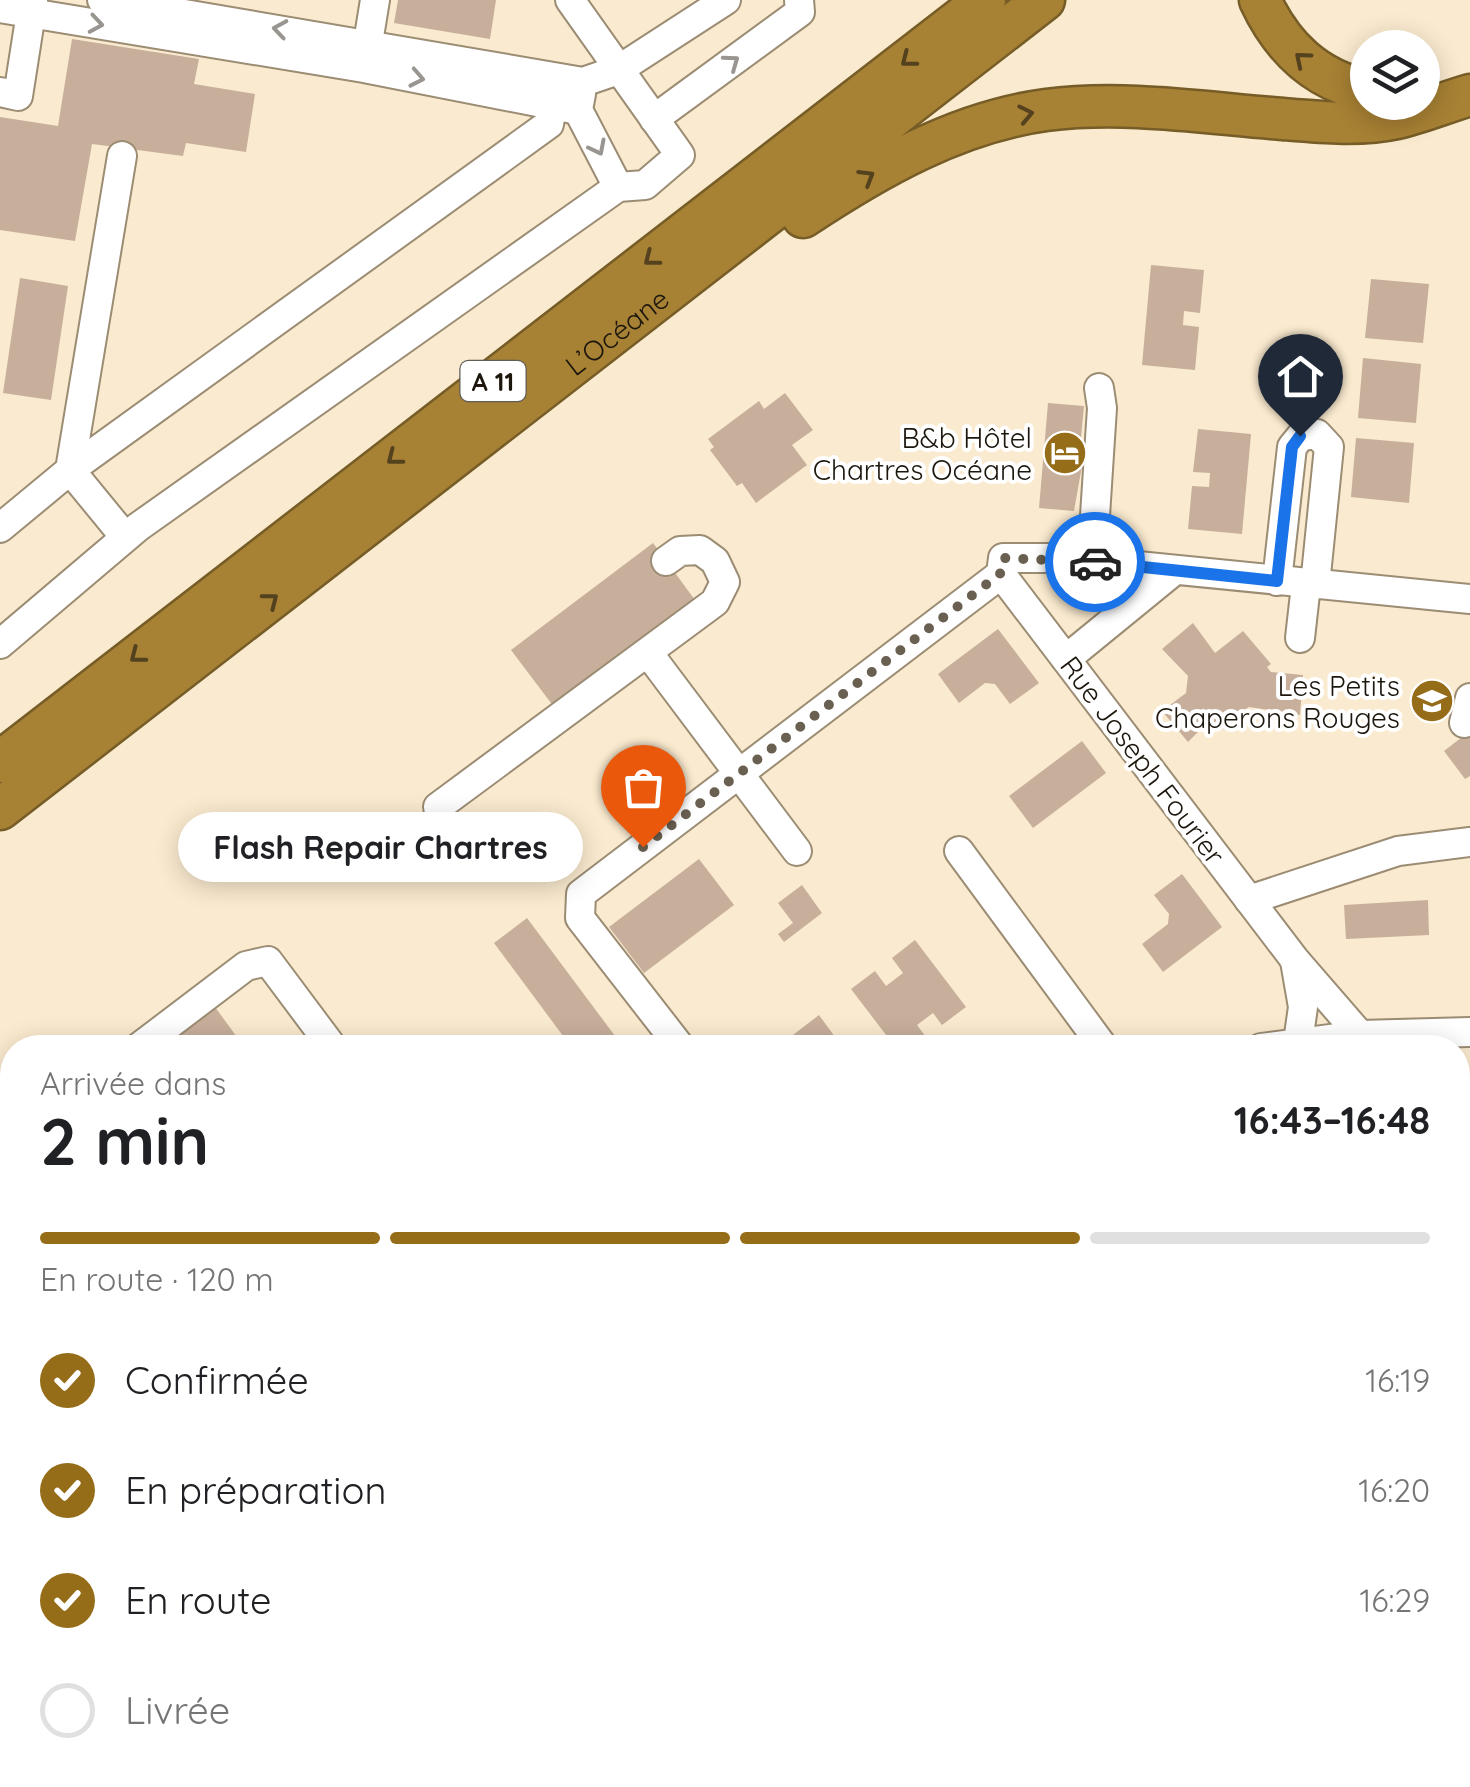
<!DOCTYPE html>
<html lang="fr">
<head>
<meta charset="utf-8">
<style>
  :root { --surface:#fff; --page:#f6f6f6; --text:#202124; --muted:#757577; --line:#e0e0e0; --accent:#956c17 }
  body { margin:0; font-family:Quicksand,sans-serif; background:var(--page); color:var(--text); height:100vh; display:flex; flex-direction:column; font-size:38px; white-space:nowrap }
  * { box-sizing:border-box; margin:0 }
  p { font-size:32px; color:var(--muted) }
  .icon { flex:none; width:55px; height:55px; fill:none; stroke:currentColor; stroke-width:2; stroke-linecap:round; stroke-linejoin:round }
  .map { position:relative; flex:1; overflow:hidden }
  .details { position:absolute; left:0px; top:1035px; width:1470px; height:752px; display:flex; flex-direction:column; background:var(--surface); border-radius:40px 40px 0 0; box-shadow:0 5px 25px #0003 }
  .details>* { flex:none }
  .controls { position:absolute; left:1350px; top:30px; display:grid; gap:20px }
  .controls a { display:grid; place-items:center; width:90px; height:90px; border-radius:50%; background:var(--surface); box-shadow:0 5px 25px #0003; font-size:50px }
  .pin { position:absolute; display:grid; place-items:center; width:85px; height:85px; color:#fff; margin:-102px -42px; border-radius:50% 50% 50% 0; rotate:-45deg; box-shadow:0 0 10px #0007 }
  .pin .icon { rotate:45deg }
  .courier { position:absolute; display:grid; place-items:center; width:100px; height:100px; margin:-50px; border:8px solid #1a73e8; border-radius:50%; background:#fff; color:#222; box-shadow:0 2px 12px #0007 }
  .bubble { position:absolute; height:70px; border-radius:35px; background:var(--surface); box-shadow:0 5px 25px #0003; font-size:32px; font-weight:700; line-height:70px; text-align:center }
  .overview em { font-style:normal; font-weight:700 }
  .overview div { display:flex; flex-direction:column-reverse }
  .overview { display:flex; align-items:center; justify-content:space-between; height:170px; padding:0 40px }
  h1 { font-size:65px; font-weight:700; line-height:75px }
  .bar { display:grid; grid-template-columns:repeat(4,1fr); gap:15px 10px; align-content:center; height:120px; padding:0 40px }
  .bar i { height:12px; border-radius:8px; background:var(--line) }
  .bar .on { background:var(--accent) }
  .bar p { grid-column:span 4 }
  ol { padding:0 40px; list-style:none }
  li { display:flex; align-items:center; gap:30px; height:110px }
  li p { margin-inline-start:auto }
  li .icon { padding:10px; border-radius:50%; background:var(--accent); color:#fff; stroke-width:4 }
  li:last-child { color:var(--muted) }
  li i { width:55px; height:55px; border:5px solid var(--line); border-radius:50% }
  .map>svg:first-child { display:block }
  .building { fill:#c7af9b }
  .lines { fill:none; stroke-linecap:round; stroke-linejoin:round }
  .minor-casing { stroke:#9b8c73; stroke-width:32 }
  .major-casing { stroke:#765c26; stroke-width:40 }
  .highway-casing { stroke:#765c26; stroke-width:45 }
  .minor { stroke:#fff; stroke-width:28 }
  .major { stroke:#cab385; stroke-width:35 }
  .highway { stroke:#a78134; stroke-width:40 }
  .oneway { stroke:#999692 }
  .oneway2 { stroke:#54411d }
  .done { stroke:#6a6051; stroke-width:10; stroke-dasharray:0 18 }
  .route { stroke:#1a73e8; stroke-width:12 }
  .labels { text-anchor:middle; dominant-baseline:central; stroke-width:8; stroke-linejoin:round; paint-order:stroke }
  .shield { fill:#fff; stroke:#605c56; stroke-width:2.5 }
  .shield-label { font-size:25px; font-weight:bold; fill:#1c160d }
  .street-label { font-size:28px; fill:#1c160d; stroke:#fff }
  .poi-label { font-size:28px; fill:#1c160d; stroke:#fff; text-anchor:end }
</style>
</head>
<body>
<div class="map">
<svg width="1470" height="1787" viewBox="0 0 1470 1787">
  <rect width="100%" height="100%" fill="#faeacf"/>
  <g class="building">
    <path d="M 398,0 L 496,0 L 490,39 L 394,23 Z"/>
    <path d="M 72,39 L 199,59 L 194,84 L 255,94 L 246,152 L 186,143 L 183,156 L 92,144 L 75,241 L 0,230 L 0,117 L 58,126 Z"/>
    <path d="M 1151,265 L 1204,270 L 1200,313 L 1184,311 L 1183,325 L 1199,327 L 1195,370 L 1142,365 Z"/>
    <path d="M 20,278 L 68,286 L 51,400 L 3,393 Z"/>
    <path d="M 1371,279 L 1429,284 L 1423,343 L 1365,338 Z"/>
    <path d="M 1363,358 L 1421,364 L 1416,423 L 1358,418 Z"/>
    <path d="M 785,393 L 813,430 L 792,445 L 807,465 L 756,503 L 742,483 L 737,486 L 710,450 L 714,447 L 708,439 L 759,401 L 764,409 Z"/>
    <path d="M 1048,403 L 1084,406 L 1080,448 L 1085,449 L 1074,511 L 1039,508 Z"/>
    <path d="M 1198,429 L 1251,434 L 1242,534 L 1188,529 L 1192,486 L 1209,487 L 1210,473 L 1193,472 Z"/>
    <path d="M 1356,438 L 1414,443 L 1409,503 L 1351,497 Z"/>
    <path d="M 653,543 L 695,600 L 554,707 L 511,650 Z"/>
    <path d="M 1193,623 L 1215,653 L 1243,631 L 1271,664 L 1267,667 L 1271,672 L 1303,675 L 1300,715 L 1249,707 L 1225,722 L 1225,730 L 1209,721 L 1188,742 L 1162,711 L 1186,693 L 1188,676 L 1162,649 Z"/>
    <path d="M 998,629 L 1039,683 L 1010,704 L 995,684 L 985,683 L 959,703 L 938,674 Z"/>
    <path d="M 1470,731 L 1470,776 L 1465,779 L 1444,751 Z"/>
    <path d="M 1082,741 L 1106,773 L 1033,828 L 1009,796 Z"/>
    <path d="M 699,859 L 734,905 L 644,973 L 609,927 Z"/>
    <path d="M 1182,874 L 1222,927 L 1163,972 L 1142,944 L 1168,924 L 1169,914 L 1154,895 Z"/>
    <path d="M 802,885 L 822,913 L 784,942 L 778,934 L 793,923 L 778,903 Z"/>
    <path d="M 1428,900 L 1429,935 L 1346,939 L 1344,905 Z"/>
    <path d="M 527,918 L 624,1048 L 572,1048 L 494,943 Z"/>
    <path d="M 915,940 L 966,1007 L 942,1025 L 933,1013 L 917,1025 L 926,1037 L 912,1048 L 896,1048 L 851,989 L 875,971 L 886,986 L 903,973 L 892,958 Z"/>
    <path d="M 215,1007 L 245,1048 L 162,1048 Z"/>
    <path d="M 819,1015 L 843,1048 L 776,1048 Z"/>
    <path d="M 12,1160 L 12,1204 L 0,1187 L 0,1169 Z"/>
    <path d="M 538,1775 L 704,1775 L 698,1787 L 542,1787 Z"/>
  </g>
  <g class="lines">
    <g class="minor-casing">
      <g id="minor">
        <path d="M 102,0 L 583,82 L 618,70 L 726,0"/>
        <path d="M 0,8 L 364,68 L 578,110"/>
        <path d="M 365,61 L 375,0"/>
        <path d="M 0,92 L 18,96 L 33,0"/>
        <path d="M 581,94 L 578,110 L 618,187"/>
        <path d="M 654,119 L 800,12 L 799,0"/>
        <path d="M 122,156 L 70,470 L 125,537"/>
        <path d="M 0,528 L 70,470 L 549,124 L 557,78"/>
        <path d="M 1092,562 L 1102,408 L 1099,388"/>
        <path d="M 1277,581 L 1292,447 L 1301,436 L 1317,434 L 1329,447 L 1315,585"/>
        <path d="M 1300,638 L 1306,585"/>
        <path d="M 0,644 L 138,527 L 618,187 L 645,185 L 680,155 L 570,0"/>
        <path d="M 649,654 L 797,851"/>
        <path d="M 1066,659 L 1175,570"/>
        <path d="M 1464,723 L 1470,698"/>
        <path d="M 438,807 L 715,602 L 725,582 L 715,561 L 700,550 L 680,551 L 666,561"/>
        <path d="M 959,851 L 1104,1048"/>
        <path d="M 1249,900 L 1398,851 L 1470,842"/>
        <path d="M 1295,961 L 1303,1007 L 1298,1042"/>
        <path d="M 1360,1035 L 1295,960 L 1001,574 L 1003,558 L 1058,558 L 1470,599"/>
        <path d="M 138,1048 L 246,966 L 268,961 L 333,1048"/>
        <path d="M 681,1048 L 580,918 L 581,894 L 1001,574"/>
        <path d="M 1261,1048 L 1360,1035 L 1470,1032"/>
        <path d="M 0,1151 L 12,1142"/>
        <path d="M 1458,1199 L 1470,1220"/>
        <path d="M 0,1402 L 12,1419"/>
        <path d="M 504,1775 L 506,1787"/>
        <path d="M 323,1787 L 333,1775"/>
        <path d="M 364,1787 L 364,1775"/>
        <path d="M 763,1787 L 770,1775"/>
        <path d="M 871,1787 L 878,1775"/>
      </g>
    </g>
    <g class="major-casing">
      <g id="major">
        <path d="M 0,1738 L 12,1742"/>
        <path d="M 116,1775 L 154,1787"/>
      </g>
    </g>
    <g class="highway-casing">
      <g id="highway">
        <path d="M 1260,0 C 1282,47 1315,80 1368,91"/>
        <path d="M 803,217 C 877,168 957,122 1046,110 C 1125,100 1205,113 1283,119 C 1319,122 1361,126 1397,118 C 1422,112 1446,102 1470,95"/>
        <path d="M 0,762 L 985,0"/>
        <path id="s1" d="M 0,809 L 1044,0"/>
      </g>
    </g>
    <use href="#minor" class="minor"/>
    <use href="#major" class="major"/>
    <use href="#highway" class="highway"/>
  </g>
  <defs><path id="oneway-chevron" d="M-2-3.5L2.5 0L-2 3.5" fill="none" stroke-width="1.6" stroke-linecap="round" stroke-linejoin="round" transform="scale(2.5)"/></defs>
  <g class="oneway">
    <use href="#oneway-chevron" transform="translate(96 24) rotate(9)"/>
    <use href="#oneway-chevron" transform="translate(280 29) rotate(-171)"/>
    <use href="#oneway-chevron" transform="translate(732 62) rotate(-36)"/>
    <use href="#oneway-chevron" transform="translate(417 78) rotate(11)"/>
    <use href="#oneway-chevron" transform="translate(598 148) rotate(63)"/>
  </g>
  <g class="oneway2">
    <use href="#oneway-chevron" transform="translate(1302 59) rotate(-140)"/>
    <use href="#oneway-chevron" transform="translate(908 60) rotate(142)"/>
    <use href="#oneway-chevron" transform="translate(1026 114) rotate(-12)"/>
    <use href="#oneway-chevron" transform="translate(867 177) rotate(-31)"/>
    <use href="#oneway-chevron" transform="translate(651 259) rotate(142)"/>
    <use href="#oneway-chevron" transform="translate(394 458) rotate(142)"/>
    <use href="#oneway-chevron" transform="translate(271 600) rotate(-38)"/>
    <use href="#oneway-chevron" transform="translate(137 656) rotate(142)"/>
  </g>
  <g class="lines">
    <path class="done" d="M 643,847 L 1000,574 L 1003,558 L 1095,562"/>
    <path class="route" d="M 1095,562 L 1277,581 L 1292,447 L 1300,436"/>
  </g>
  <defs>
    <g id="hotel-disc" transform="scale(2.25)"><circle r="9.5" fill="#956c17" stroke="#fff"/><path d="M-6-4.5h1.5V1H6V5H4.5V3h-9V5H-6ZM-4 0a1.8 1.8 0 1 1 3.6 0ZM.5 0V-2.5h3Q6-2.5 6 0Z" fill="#fff"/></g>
    <g id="school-disc" transform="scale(2.25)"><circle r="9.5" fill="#956c17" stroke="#fff"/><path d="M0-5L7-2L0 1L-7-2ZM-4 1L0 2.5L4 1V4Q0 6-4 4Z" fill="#fff"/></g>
  </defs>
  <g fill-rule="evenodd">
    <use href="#hotel-disc" x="1065" y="453"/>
    <use href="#school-disc" x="1432" y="701"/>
  </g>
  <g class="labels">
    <rect class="shield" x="460.5" y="361" width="65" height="40" rx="8"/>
    <g class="shield-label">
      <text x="493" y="381">A 11</text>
    </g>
    <g class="street-label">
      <text stroke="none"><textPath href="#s1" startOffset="780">L’Océane</textPath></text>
      <text transform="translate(1143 760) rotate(53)">Rue Joseph Fourier</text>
    </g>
    <g class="poi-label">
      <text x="1032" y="437">B&amp;b Hôtel<tspan x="1032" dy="32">Chartres Océane</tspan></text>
      <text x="1400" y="685">Les Petits<tspan x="1400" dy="32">Chaperons Rouges</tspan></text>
    </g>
  </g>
</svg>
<div class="controls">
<a><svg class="icon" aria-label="layers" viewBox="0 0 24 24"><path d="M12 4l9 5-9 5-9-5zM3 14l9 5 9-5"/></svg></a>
</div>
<div class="pin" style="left:643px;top:847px;background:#ea580c"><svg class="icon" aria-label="bag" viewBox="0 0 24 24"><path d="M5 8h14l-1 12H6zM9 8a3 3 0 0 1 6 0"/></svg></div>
<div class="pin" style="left:1300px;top:436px;background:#1f2937"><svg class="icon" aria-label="home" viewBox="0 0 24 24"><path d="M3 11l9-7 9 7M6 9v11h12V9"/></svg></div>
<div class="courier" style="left:1095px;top:562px"><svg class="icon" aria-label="car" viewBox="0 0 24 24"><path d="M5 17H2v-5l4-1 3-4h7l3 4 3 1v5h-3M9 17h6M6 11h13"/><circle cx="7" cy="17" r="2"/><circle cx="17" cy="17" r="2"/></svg></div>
<div class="bubble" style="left:178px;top:812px;width:405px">Flash Repair Chartres</div>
<section class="details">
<div class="overview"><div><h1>2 min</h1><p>Arrivée dans</p></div><em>16:43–16:48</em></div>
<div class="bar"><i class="on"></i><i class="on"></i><i class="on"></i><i></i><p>En route · 120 m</p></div>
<ol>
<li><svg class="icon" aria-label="check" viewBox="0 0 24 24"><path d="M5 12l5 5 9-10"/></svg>Confirmée<p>16:19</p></li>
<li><svg class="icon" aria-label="check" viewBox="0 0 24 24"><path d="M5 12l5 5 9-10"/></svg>En préparation<p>16:20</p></li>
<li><svg class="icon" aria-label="check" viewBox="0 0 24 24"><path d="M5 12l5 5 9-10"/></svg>En route<p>16:29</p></li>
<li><i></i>Livrée</li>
</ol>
</section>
</div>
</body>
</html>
